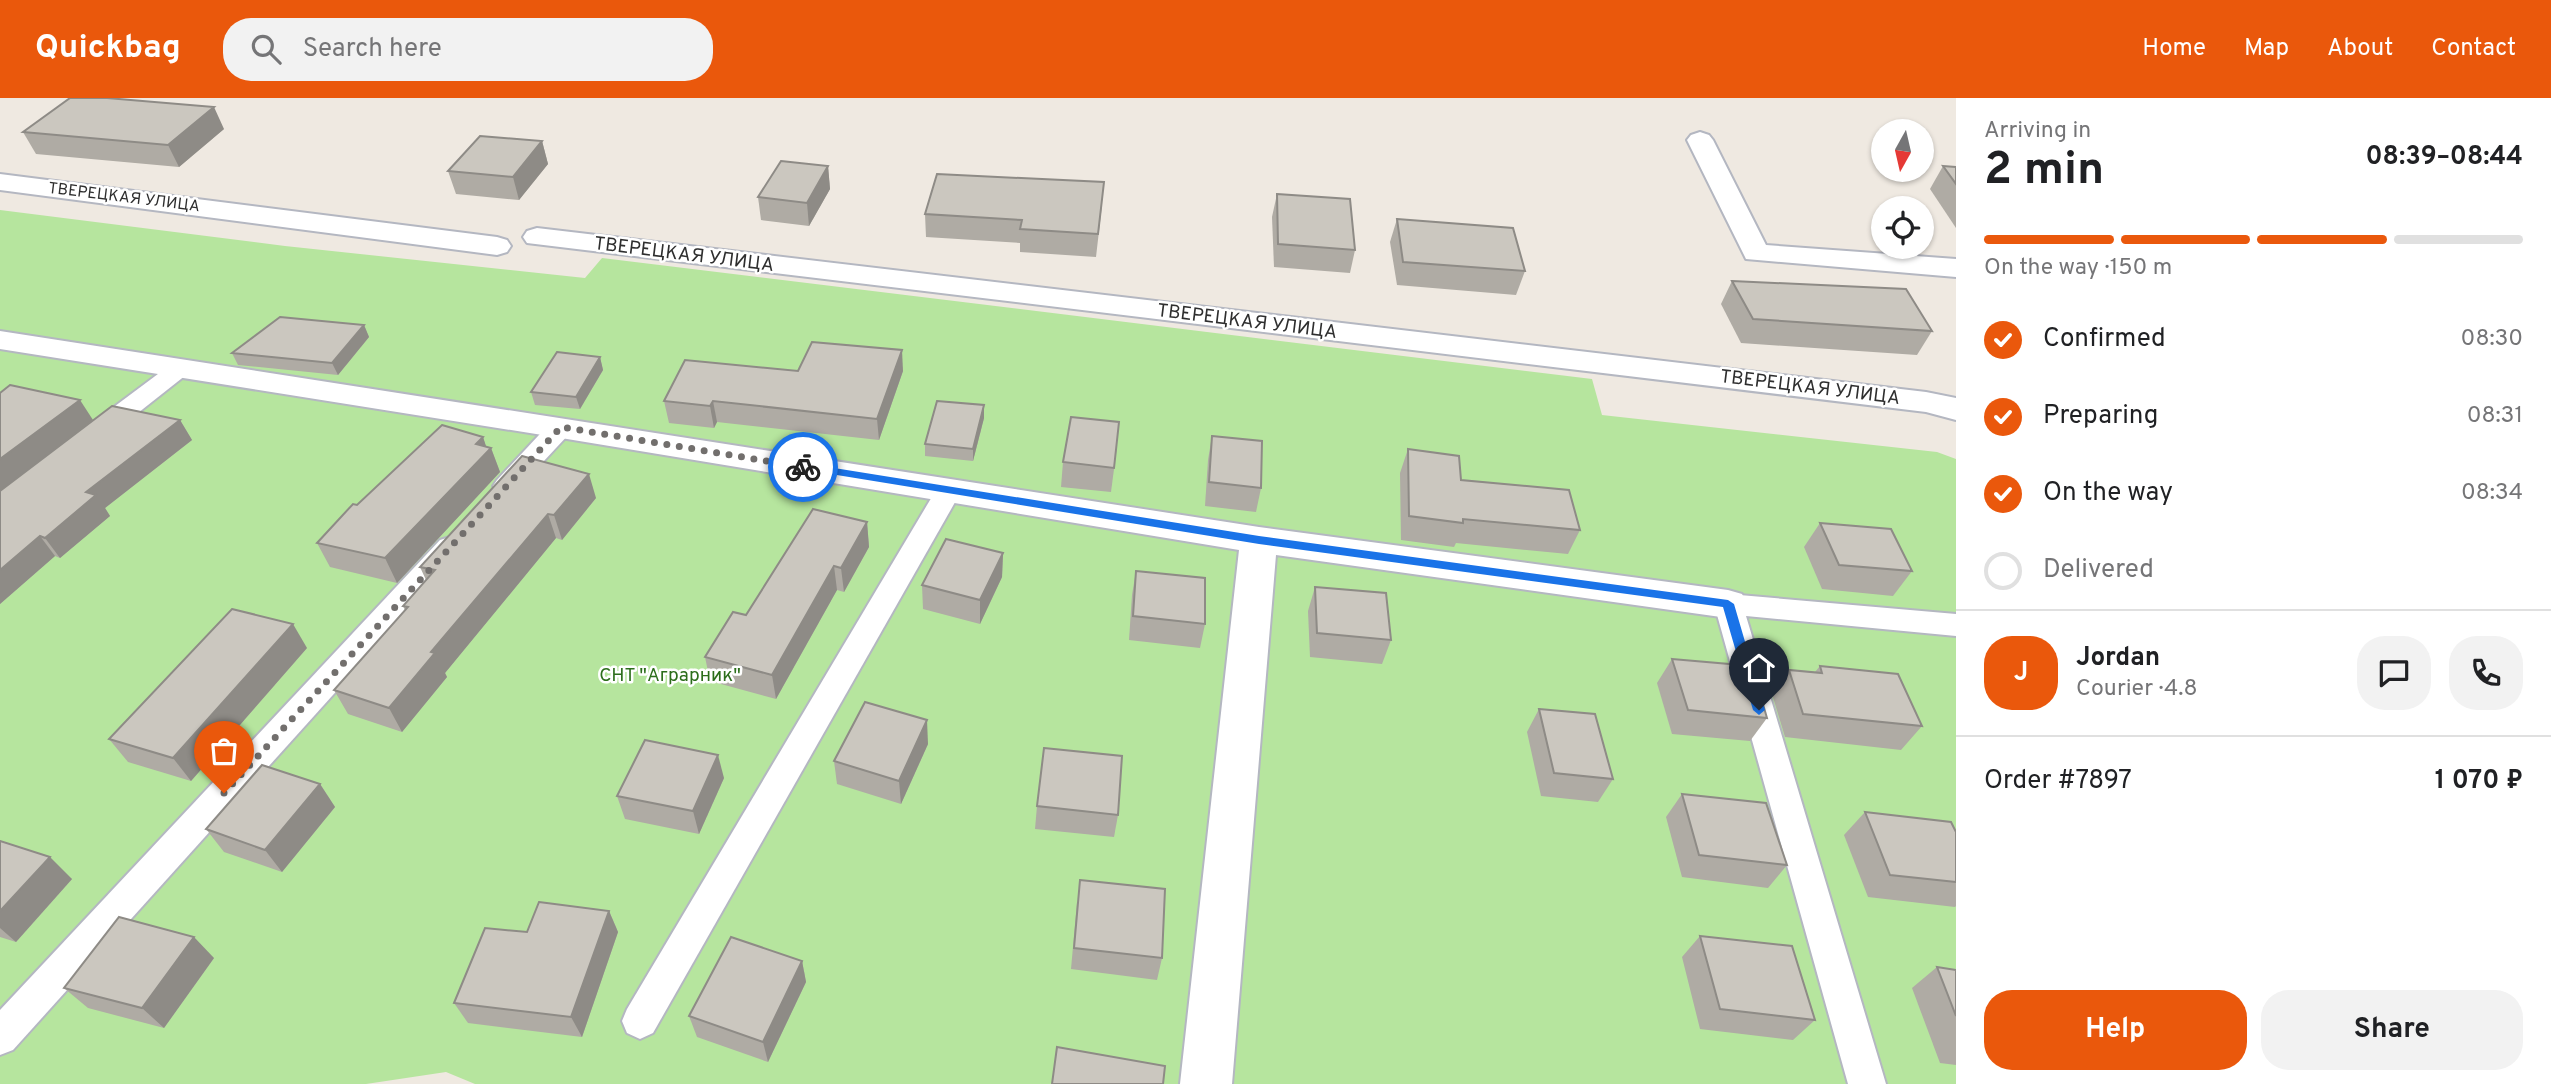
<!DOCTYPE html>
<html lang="en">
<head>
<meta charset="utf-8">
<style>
  :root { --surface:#fff; --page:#f2f2f2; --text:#202124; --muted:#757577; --line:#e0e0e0; --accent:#ea580c }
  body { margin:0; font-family:Overpass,sans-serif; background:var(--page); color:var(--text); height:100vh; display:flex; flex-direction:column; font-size:26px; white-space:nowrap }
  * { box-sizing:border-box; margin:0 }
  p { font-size:23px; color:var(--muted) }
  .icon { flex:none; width:38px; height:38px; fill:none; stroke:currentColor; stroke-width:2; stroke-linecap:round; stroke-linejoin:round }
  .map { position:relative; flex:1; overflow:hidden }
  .sheet { display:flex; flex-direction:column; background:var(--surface); width:595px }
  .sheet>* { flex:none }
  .needle { width:46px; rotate:188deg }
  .buttons { position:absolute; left:1871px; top:21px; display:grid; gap:14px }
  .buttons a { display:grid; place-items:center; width:63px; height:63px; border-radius:50%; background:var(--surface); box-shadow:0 2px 5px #0004; font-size:35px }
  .pin { position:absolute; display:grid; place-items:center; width:60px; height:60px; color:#fff; margin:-72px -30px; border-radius:50% 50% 50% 0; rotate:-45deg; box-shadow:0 0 7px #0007 }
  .pin .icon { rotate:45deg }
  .courier { position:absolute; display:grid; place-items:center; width:70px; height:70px; margin:-35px; border:5px solid #1a73e8; border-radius:50%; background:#fff; color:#222; box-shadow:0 2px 9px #0007 }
  .overview em { font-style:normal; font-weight:700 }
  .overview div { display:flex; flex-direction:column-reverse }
  .overview { display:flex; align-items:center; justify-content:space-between; height:119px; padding:0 28px }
  h1 { font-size:46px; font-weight:700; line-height:52px }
  .bar { display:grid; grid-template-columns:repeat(4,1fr); gap:10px 7px; align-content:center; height:84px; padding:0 28px }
  .bar i { height:9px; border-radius:5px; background:var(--line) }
  .bar .current { background:var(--accent) }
  .bar p { grid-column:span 4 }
  .line { display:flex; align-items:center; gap:18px; padding:0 28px; border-top:2px solid var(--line) }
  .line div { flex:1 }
  .round { display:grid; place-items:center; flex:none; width:74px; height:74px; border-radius:28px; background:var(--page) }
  ol { padding:0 28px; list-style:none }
  li { display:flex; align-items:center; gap:21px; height:77px }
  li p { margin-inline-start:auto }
  li .icon { padding:7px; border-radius:50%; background:var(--accent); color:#fff; stroke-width:4 }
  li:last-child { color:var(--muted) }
  li i { width:38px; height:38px; border:4px solid var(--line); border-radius:50% }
  .primary-button { display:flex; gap:14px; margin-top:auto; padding:14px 28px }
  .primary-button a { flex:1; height:80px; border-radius:28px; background:var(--accent); color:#fff; font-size:28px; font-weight:700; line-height:80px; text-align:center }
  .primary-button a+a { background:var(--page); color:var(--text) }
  header { display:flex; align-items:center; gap:42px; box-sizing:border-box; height:98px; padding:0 35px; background:var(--accent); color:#fff }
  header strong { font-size:33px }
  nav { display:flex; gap:38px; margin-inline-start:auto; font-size:24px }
  .search { width:490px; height:63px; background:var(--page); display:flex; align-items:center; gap:18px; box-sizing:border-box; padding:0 24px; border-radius:28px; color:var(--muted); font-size:26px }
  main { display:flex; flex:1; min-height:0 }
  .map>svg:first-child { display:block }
  .green { fill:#b6e59e }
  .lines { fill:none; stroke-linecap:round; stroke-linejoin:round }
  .lane-casing { stroke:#b4b7c1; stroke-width:4 }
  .street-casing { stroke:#b4b7c1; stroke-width:4 }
  .lane { fill:#fff; fill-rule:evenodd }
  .street { fill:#fff; fill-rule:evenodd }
  .wall { fill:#afaba4 }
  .shaded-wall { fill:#8e8b86 }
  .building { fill:#cbc7bf; stroke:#8e8b86; stroke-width:2 }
  .route { fill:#1a73e8 }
  .done { stroke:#726f6d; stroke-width:7; stroke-dasharray:0 12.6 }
  .labels { text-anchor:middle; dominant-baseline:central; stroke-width:5; stroke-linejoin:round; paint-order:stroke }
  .far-street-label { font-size:16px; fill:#2e2e2e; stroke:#fff }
  .street-label { font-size:19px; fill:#2e2e2e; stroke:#fff }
  .park-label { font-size:19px; fill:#2c6e1b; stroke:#fff }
</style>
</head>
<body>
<header>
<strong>Quickbag</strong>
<div class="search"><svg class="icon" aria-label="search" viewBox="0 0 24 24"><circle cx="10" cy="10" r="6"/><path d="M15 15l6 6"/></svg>Search here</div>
<nav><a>Home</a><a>Map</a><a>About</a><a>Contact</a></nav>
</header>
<main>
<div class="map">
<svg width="1956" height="986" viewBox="0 0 1956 986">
  <rect width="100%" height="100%" fill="#efe9e1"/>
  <path class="green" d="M 0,112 L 285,148 L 585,180 L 602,160 L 1592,281 L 1602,317 L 1937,354 L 1956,361 L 1956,986 L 475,986 L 446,974 L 366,986 L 0,986 Z"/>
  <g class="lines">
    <g class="lane-casing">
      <g id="lane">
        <path d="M 178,265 L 186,267 L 190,272 L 186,277 L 105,341 L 96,343 L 87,341 L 84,335 L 87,329 L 170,267 Z"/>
        <path d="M 561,321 L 570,323 L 573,329 L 570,335 L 515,394 L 506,397 L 497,394 L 493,388 L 497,382 L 552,323 Z"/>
        <path d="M 949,383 L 958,386 L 962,392 L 653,935 L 640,941 L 627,935 L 622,923 L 627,911 L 936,392 L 940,386 Z"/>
        <path d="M 450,439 L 460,442 L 464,449 L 460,456 L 13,952 L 0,957 L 0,912 L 440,442 Z"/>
        <path d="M 1728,496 L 1956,516 L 1956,538 L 1746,518 L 1886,986 L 1848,986 L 1714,506 L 1718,499 Z"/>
      </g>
    </g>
    <g class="street-casing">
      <g id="street">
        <path d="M 1700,34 L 1709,37 L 1713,42 L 1766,147 L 1956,161 L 1956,179 L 1746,161 L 1687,42 L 1691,37 Z"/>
        <path d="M 0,76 L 497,139 L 507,142 L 511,148 L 507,154 L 497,157 L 0,92 Z"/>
        <path d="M 537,130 L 1926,294 L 1956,300 L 1956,322 L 1926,314 L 527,145 L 523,139 L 527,133 Z"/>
        <path d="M 0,233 L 1259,429 L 1728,492 L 1742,496 L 1747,506 L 1742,516 L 1728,520 L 1276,457 L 1232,986 L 1180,986 L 1239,452 L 561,340 L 0,251 Z"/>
      </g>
    </g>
    <use href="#lane" class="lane"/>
    <use href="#street" class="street"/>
  </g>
  <g class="wall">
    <path d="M 224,31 L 179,69 L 36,56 L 23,34 Z"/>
    <path d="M 542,43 L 548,66 L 519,102 L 456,96 L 448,73 Z"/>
    <path d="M 828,68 L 830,91 L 809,128 L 761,122 L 758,99 Z"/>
    <path d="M 1943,68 L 1956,69 L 1956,130 L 1930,91 Z"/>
    <path d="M 1277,96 L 1355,152 L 1350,175 L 1274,169 L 1272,119 Z"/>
    <path d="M 1102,107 L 1096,159 L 1020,154 L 1020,145 L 926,139 L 925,116 Z"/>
    <path d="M 1397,121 L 1525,173 L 1516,197 L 1397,187 L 1390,144 Z"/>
    <path d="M 1732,183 L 1932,233 L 1917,257 L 1741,245 L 1721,206 Z"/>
    <path d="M 364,227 L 369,239 L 338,277 L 238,267 L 232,255 Z"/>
    <path d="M 600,259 L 603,272 L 580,311 L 535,307 L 531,294 Z"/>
    <path d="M 798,273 L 903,273 L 879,342 L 717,324 L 714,330 L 669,325 L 664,303 Z"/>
    <path d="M 984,307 L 984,320 L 973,363 L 925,358 L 925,346 Z"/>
    <path d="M 180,322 L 192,342 L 105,410 L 110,418 L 60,460 L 55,458 L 0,506 L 0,393 Z"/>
    <path d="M 1212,338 L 1261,390 L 1256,414 L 1205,408 L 1208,362 Z"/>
    <path d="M 483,339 L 486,349 L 491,350 L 500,374 L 397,485 L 330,469 L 317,445 L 357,407 Z"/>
    <path d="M 1117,348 L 1111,394 L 1061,389 L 1063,364 Z"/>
    <path d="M 1408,351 L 1461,382 L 1580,432 L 1568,456 L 1456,445 L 1454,449 L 1401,442 L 1400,375 Z"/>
    <path d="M 522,358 L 596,400 L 562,442 L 556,440 L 445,575 L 447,579 L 402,634 L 348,616 L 334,592 L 405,512 L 403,508 L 426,482 L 420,469 Z"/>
    <path d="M 867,424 L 869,449 L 844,494 L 837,492 L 776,601 L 710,583 L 705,559 L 746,517 Z"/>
    <path d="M 1820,425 L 1912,473 L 1893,498 L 1822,491 L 1804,449 Z"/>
    <path d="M 1003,455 L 1002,479 L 980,526 L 923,511 L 922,487 Z"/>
    <path d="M 1136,473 L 1205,526 L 1200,550 L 1129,542 L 1132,497 Z"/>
    <path d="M 1315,489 L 1391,542 L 1382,566 L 1310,559 L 1308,513 Z"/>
    <path d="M 307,550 L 191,683 L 128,664 L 109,641 Z"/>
    <path d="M 1672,561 L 1767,620 L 1750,643 L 1672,636 L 1657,585 Z"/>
    <path d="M 1820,568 L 1922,628 L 1901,652 L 1785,639 L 1772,596 L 1789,572 L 1815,574 Z"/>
    <path d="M 1539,611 L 1613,681 L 1598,704 L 1541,698 L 1527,634 Z"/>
    <path d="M 928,646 L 901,706 L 837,686 L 834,663 Z"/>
    <path d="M 724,680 L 699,736 L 625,721 L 617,698 Z"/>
    <path d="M 320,686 L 335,709 L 282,774 L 224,754 L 206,731 Z"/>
    <path d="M 1682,696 L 1787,767 L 1768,790 L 1682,779 L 1666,719 Z"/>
    <path d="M 1037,708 L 1118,717 L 1114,739 L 1035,731 Z"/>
    <path d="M 1865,714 L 1956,734 L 1956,808 L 1955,809 L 1868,799 L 1844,737 Z"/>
    <path d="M 0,743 L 72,781 L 16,844 L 0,839 Z"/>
    <path d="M 1077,804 L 1162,860 L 1157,882 L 1071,871 Z"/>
    <path d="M 609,813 L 618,834 L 582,939 L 468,925 L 454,905 L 527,834 Z"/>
    <path d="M 1700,838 L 1815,922 L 1793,942 L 1700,931 L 1682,859 Z"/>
    <path d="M 214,860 L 164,930 L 88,910 L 64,890 Z"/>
    <path d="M 802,863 L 806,884 L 768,964 L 697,939 L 689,918 Z"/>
    <path d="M 1937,869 L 1956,872 L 1956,967 L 1940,965 L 1912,890 Z"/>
  </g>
  <g class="shaded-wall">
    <path d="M 214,9 L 224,31 L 179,69 L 168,47 Z"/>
    <path d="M 542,43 L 548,66 L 519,102 L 513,79 Z"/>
    <path d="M 828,68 L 830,91 L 809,128 L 807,105 Z"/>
    <path d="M 364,227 L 369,239 L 338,277 L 332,265 Z"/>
    <path d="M 902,252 L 903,273 L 879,342 L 877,321 Z"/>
    <path d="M 600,259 L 603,272 L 580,311 L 576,299 Z"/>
    <path d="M 80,302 L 93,322 L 0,393 L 0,361 Z"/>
    <path d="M 713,303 L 717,324 L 714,330 L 710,308 Z"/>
    <path d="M 984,307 L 984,320 L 973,363 L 973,351 Z"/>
    <path d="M 180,322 L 192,342 L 105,410 L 110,418 L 60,460 L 45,440 L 86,394 Z"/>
    <path d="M 483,339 L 488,354 L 491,350 L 500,374 L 397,485 L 385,460 L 476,346 Z"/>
    <path d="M 589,376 L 596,400 L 562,442 L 554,417 Z"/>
    <path d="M 548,416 L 556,440 L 445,575 L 447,579 L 402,634 L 389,610 L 431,554 Z"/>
    <path d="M 867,424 L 869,449 L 844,494 L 841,470 Z"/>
    <path d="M 40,438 L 55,458 L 0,506 L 0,472 Z"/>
    <path d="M 1003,455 L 1002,479 L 980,526 L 980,502 Z"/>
    <path d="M 834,468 L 837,492 L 776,601 L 772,577 Z"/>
    <path d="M 293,526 L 307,550 L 191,683 L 173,660 Z"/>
    <path d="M 927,622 L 928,646 L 901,706 L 899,683 Z"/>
    <path d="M 718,657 L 724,680 L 699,736 L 693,713 Z"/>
    <path d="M 320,686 L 335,709 L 282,774 L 265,752 Z"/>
    <path d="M 50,759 L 72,781 L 16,844 L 0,830 L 0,813 Z"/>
    <path d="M 609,813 L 618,834 L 582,939 L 571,919 Z"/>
    <path d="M 194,839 L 214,860 L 164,930 L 142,910 Z"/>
    <path d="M 802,863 L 806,884 L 768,964 L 763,944 Z"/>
  </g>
  <g class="building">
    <path d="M 70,0 L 107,0 L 214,9 L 168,47 L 23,34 Z"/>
    <path d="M 480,38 L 542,43 L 513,79 L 448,73 Z"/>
    <path d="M 781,63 L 828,68 L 807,105 L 758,99 Z"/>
    <path d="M 1943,68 L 1956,69 L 1956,86 Z"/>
    <path d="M 937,76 L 1104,84 L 1098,136 L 1020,131 L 1022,122 L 925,116 Z"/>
    <path d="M 1277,96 L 1350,101 L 1355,152 L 1278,146 Z"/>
    <path d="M 1397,121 L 1513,130 L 1525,173 L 1403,164 Z"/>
    <path d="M 1732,183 L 1906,191 L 1932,233 L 1753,221 Z"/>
    <path d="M 280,219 L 364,227 L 332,265 L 232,255 Z"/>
    <path d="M 812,244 L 902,252 L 877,321 L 713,303 L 710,308 L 664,303 L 685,262 L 798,273 Z"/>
    <path d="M 557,254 L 600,259 L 576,299 L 531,294 Z"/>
    <path d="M 10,287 L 80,302 L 0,361 L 0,295 Z"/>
    <path d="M 937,303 L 984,307 L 973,351 L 925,346 Z"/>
    <path d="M 112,308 L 180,322 L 86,394 L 96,397 L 45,440 L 40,438 L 0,472 L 0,393 Z"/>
    <path d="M 1071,319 L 1119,324 L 1114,370 L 1063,364 Z"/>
    <path d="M 442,327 L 483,339 L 476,346 L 491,350 L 385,460 L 317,445 L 353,406 L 357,407 Z"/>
    <path d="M 1212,338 L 1262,343 L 1261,390 L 1209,384 Z"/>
    <path d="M 1408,351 L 1459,358 L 1461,382 L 1569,392 L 1580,432 L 1463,421 L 1463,425 L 1409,418 Z"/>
    <path d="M 522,358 L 589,376 L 554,417 L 548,416 L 431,554 L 435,555 L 389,610 L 334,592 L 408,509 L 403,508 L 435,472 L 420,469 Z"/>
    <path d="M 813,411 L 867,424 L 841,470 L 834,468 L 772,577 L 705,559 L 733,514 L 746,517 Z"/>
    <path d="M 1820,425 L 1891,431 L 1912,473 L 1839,467 Z"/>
    <path d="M 946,441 L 1003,455 L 980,502 L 922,487 Z"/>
    <path d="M 1136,473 L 1205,480 L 1205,526 L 1133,518 Z"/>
    <path d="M 1315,489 L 1386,495 L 1391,542 L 1317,535 Z"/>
    <path d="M 232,511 L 293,526 L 173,660 L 109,641 Z"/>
    <path d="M 1672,561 L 1752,568 L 1767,620 L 1688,612 Z"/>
    <path d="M 1820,568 L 1898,576 L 1922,628 L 1803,616 L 1789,572 L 1822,575 Z"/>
    <path d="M 865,604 L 927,622 L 899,683 L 834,663 Z"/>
    <path d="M 1539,611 L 1595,616 L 1613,681 L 1554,675 Z"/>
    <path d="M 645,642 L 718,657 L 693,713 L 617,698 Z"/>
    <path d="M 1044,650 L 1122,658 L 1118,717 L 1037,708 Z"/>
    <path d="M 262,667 L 320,686 L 265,752 L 206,731 Z"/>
    <path d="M 1682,696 L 1766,705 L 1787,767 L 1699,757 Z"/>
    <path d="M 1865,714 L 1951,724 L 1956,734 L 1956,784 L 1890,777 Z"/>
    <path d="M 0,743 L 50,759 L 0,813 Z"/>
    <path d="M 1080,782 L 1165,791 L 1162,860 L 1074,850 Z"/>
    <path d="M 539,804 L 609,813 L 571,919 L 454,905 L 485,830 L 527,834 Z"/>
    <path d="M 119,819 L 194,839 L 142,910 L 64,890 Z"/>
    <path d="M 1700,838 L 1792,848 L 1815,922 L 1720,911 Z"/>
    <path d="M 731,839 L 802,863 L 763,944 L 689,918 Z"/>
    <path d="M 1937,869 L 1956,872 L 1956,918 Z"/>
    <path d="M 1057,949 L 1165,968 L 1163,986 L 1052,986 Z"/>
  </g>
  <path class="route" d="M 803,365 L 1259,438 L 1728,502 L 1734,506 L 1765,612 L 1759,617 L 1753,612 L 1723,509 L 1259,446 L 800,371 L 798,369 Z"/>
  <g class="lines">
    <path class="done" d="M 224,695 L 561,329 L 803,369"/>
  </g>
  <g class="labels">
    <g class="far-street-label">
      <text transform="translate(124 100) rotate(7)">ТВЕРЕЦКАЯ УЛИЦА</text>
    </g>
    <g class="street-label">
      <text transform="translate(684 157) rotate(7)">ТВЕРЕЦКАЯ УЛИЦА</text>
      <text transform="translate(1247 224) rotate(7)">ТВЕРЕЦКАЯ УЛИЦА</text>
      <text transform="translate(1810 290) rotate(7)">ТВЕРЕЦКАЯ УЛИЦА</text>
    </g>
    <g class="park-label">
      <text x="670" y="578">СНТ "Аграрник"</text>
    </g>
  </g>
</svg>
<div class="buttons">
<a><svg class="needle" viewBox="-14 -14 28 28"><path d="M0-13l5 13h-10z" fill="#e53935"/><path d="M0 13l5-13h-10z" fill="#757577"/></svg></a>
<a><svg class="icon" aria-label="locate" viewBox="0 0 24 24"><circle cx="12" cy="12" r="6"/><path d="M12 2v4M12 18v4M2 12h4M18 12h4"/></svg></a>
</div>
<div class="pin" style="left:224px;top:695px;background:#ea580c"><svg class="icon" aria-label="bag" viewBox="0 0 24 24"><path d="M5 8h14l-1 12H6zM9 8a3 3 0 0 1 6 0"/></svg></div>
<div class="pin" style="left:1759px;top:612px;background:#1f2937"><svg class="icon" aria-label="home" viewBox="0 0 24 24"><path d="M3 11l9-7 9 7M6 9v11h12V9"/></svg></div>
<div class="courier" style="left:803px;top:369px"><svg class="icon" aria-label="bike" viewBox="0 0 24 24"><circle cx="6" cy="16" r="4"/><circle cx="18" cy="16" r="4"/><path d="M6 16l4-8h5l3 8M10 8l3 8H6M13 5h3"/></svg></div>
</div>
<section class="sheet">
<div class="overview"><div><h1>2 min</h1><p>Arriving in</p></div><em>08:39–08:44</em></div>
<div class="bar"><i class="current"></i><i class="current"></i><i class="current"></i><i></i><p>On the way · 150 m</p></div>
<ol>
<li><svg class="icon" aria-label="check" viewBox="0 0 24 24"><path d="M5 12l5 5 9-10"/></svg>Confirmed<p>08:30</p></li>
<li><svg class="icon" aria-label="check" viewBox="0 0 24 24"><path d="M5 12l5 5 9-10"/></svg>Preparing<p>08:31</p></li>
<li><svg class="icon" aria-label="check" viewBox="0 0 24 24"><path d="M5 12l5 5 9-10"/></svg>On the way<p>08:34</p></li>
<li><i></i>Delivered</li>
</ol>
<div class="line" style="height:126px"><b class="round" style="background:var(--accent);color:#fff">J</b><div><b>Jordan</b><p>Courier · 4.8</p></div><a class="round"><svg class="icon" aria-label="chat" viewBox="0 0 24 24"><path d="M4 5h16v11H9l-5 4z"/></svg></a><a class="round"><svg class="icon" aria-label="phone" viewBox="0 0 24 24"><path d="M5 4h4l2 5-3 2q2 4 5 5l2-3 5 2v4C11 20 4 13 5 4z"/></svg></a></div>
<div class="line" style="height:91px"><div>Order #7897</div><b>1 070 ₽</b></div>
<div class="primary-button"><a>Help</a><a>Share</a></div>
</section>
</main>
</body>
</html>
